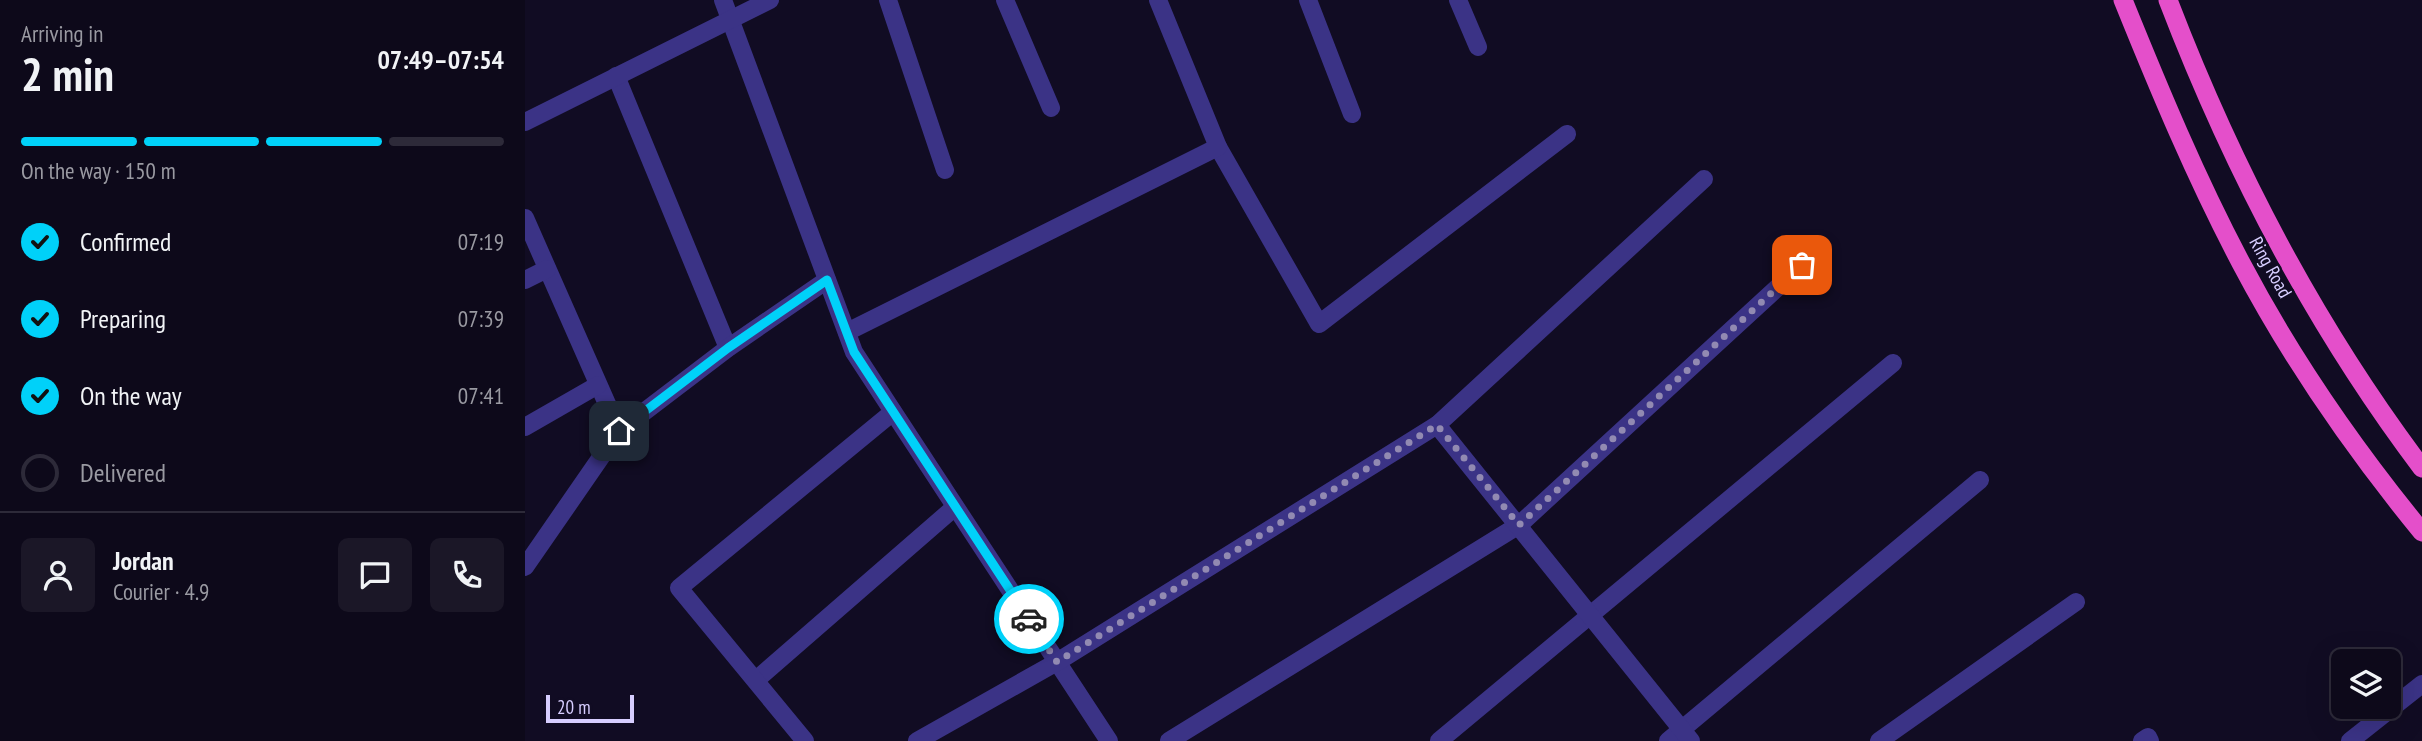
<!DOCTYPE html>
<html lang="en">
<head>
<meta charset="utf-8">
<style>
  :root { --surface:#0d091a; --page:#1b1727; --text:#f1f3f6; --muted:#9a9aa2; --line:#2d2a39; --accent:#00d1f9 }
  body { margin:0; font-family:"PT Sans Narrow",sans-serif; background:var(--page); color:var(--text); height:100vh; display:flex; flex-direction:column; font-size:26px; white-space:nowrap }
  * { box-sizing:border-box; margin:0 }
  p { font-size:23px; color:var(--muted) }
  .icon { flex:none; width:38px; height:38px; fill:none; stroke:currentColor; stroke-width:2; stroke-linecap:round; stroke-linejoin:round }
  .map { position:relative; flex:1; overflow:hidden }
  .side { display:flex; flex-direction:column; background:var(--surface); width:525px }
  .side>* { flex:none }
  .buttons { position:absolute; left:1806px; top:649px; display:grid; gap:14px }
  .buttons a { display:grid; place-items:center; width:70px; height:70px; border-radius:10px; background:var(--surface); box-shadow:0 7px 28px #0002,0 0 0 2px var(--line); font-size:35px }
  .scale { position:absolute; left:21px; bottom:18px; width:88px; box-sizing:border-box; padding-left:7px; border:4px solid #d7ceff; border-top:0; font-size:19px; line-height:24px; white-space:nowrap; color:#d7ceff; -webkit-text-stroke:5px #110c23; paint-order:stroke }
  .pin { position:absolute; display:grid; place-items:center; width:60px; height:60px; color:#fff; margin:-30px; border-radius:14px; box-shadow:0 4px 10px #0006 }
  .courier { position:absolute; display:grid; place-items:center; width:70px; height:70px; margin:-35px; border:5px solid #00d1f9; border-radius:50%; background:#fff; color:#222; box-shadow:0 2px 9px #0007 }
  .headline em { font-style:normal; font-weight:800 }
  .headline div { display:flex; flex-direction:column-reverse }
  .headline { display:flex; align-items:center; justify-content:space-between; height:119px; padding:0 21px }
  h1 { font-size:46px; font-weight:800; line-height:52px }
  .bar { display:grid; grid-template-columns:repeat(4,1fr); gap:10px 7px; align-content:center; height:84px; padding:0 21px }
  .bar i { height:9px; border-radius:5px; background:var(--line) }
  .bar .current { background:var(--accent) }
  .bar p { grid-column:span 4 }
  .line { display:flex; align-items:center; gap:18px; padding:0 21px; border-top:2px solid var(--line) }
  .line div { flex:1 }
  .round { display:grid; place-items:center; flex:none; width:74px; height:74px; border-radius:10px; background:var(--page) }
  ol { padding:0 21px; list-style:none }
  li { display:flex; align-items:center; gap:21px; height:77px }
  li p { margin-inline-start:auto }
  li .icon { padding:7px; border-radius:50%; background:var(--accent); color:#111; stroke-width:4 }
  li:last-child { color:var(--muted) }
  li i { width:38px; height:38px; border:4px solid var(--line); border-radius:50% }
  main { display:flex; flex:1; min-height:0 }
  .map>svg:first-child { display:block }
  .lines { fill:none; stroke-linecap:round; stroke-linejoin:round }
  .minor { stroke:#3b3386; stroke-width:18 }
  .trunk { stroke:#e44fca; stroke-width:19 }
  .done { stroke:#928ab2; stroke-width:7; stroke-dasharray:0 12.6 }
  .route { stroke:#00d1f9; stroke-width:9 }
  .labels { text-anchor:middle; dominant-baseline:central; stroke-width:5; stroke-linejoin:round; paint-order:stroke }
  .street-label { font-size:19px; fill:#d7ceff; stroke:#110c23 }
</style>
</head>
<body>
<main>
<section class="side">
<div class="headline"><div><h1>2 min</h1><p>Arriving in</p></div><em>07:49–07:54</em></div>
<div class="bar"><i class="current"></i><i class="current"></i><i class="current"></i><i></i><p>On the way · 150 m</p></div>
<ol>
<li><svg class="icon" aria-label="check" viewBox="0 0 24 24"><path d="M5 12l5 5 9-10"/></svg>Confirmed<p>07:19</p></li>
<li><svg class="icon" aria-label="check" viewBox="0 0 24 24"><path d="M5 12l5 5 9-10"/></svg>Preparing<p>07:39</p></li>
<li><svg class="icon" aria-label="check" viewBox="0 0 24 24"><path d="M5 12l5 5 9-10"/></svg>On the way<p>07:41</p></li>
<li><i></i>Delivered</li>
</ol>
<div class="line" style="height:126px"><a class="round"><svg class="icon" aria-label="person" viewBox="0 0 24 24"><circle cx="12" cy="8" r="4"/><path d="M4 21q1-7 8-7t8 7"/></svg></a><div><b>Jordan</b><p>Courier · 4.9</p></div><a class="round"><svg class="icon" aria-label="chat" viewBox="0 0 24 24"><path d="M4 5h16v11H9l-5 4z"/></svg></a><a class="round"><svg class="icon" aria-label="phone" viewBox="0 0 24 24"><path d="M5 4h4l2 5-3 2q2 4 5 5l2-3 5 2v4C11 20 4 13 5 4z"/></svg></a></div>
</section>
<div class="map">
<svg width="1897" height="741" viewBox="0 0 1897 741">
  <rect width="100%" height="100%" fill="#110c23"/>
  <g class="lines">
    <g class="minor">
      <path d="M 198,0 L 329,352 L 584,741"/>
      <path d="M 363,0 L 420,170"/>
      <path d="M 480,0 L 526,108"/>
      <path d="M 783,0 L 827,114"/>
      <path d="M 933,0 L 953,47"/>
      <path d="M 91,76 L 203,348"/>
      <path d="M 0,122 L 245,0"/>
      <path d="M 693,147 L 794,324 L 1042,134"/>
      <path d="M 0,218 L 94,431"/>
      <path d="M 0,280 L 22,269"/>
      <path d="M 322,332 L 693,147 L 633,0"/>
      <path d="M 0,427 L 73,385"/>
      <path d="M 0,567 L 94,431 L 203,348 L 302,280"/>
      <path d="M 231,680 L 430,507"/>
      <path d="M 280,741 L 154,588 L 368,412"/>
      <path d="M 392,741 L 532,662 L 912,425"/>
      <path d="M 644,741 L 994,525 L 1277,265"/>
      <path d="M 914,741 L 1368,363"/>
      <path d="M 1143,741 L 1455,480"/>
      <path d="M 1166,741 L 912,425 L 1179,179"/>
      <path d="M 1354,741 L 1551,602"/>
      <path d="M 1617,741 L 1623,737 L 1625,741"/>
      <path d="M 1825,741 L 1897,684"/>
    </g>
    <g class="trunk">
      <path d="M 1598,0 C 1634,89 1671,178 1716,263 C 1766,358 1829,449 1897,532"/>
      <path d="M 1643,0 C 1707,167 1789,325 1897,468"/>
    </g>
  </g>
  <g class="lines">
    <path class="done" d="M 504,619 L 532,662 L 912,425 L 994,525 L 1277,265"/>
    <path class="route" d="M 94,431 L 203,348 L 302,280 L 329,352 L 504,619"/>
  </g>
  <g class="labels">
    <g class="street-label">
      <text transform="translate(1746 267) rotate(61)">Ring Road</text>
    </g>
  </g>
</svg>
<div class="buttons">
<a><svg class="icon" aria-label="layers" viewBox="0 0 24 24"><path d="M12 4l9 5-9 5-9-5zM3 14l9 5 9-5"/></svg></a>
</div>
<div class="scale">20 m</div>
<div class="pin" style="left:1277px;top:265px;background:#ea580c"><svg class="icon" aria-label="bag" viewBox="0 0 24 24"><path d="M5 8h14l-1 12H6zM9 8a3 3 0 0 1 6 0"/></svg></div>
<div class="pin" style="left:94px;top:431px;background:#1f2937"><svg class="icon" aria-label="home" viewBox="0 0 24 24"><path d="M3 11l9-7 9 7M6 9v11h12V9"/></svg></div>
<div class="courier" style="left:504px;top:619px"><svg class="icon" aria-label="car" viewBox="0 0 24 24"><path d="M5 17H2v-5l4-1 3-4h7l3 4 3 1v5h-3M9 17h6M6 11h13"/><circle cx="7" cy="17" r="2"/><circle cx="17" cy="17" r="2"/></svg></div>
</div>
</main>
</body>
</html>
